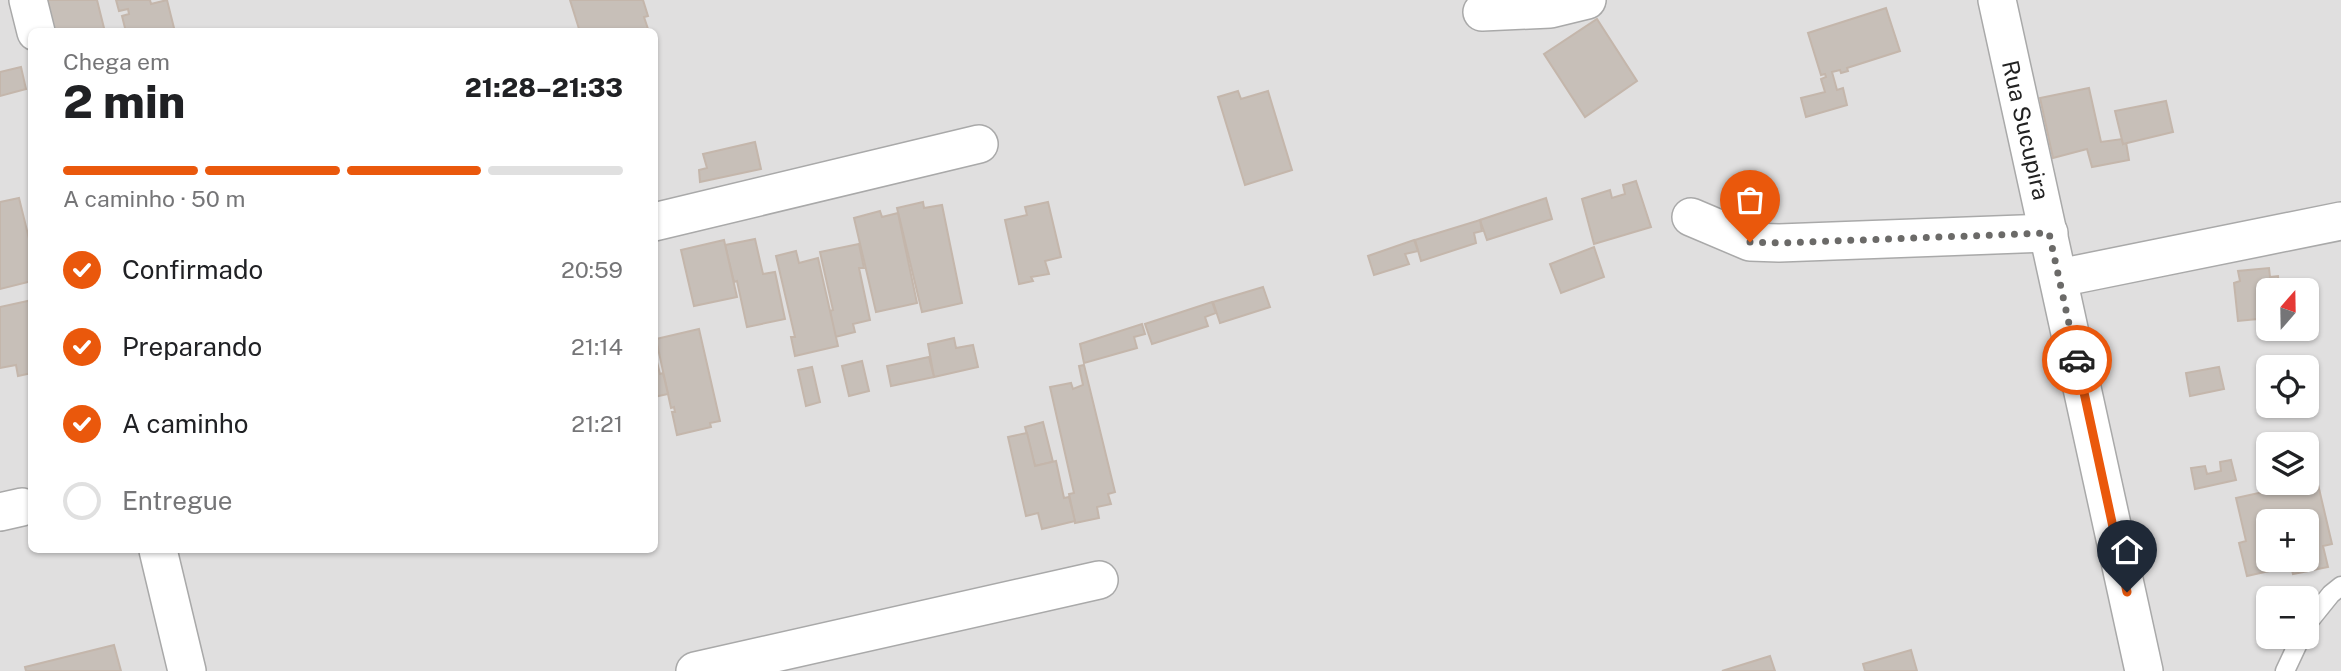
<!DOCTYPE html>
<html lang="pt">
<head>
<meta charset="utf-8">
<style>
  :root { --surface:#fff; --page:#f2f2f2; --text:#202124; --muted:#757577; --line:#e0e0e0; --accent:#ea580c }
  body { margin:0; font-family:"Public Sans",sans-serif; background:var(--page); color:var(--text); height:100vh; display:flex; flex-direction:column; font-size:26px; white-space:nowrap }
  * { box-sizing:border-box; margin:0 }
  p { font-size:23px; color:var(--muted) }
  .icon { flex:none; width:38px; height:38px; fill:none; stroke:currentColor; stroke-width:2; stroke-linecap:round; stroke-linejoin:round }
  .map { position:relative; flex:1; overflow:hidden }
  .sheet { position:absolute; left:28px; top:28px; width:630px; height:525px; display:flex; flex-direction:column; background:var(--surface); border-radius:10px; box-shadow:0 2px 5px #0004 }
  .sheet>* { flex:none }
  .needle { width:46px; rotate:20deg }
  .fabs { position:absolute; left:2256px; top:278px; display:grid; gap:14px }
  .fabs a { display:grid; place-items:center; width:63px; height:63px; border-radius:10px; background:var(--surface); box-shadow:0 2px 5px #0004; font-size:35px }
  .pin { position:absolute; display:grid; place-items:center; width:60px; height:60px; color:#fff; margin:-72px -30px; border-radius:50% 50% 50% 0; rotate:-45deg; box-shadow:0 0 7px #0007 }
  .pin .icon { rotate:45deg }
  .courier { position:absolute; display:grid; place-items:center; width:70px; height:70px; margin:-35px; border:5px solid #ea580c; border-radius:50%; background:#fff; color:#222; box-shadow:0 2px 9px #0007 }
  .head em { font-style:normal; font-weight:800 }
  .head div { display:flex; flex-direction:column-reverse }
  .head { display:flex; align-items:center; justify-content:space-between; height:119px; padding:0 35px }
  h1 { font-size:46px; font-weight:800; line-height:52px }
  .bar { display:grid; grid-template-columns:repeat(4,1fr); gap:10px 7px; align-content:center; height:84px; padding:0 35px }
  .bar i { height:9px; border-radius:5px; background:var(--line) }
  .bar .current { background:var(--accent) }
  .bar p { grid-column:span 4 }
  ol { padding:0 35px; list-style:none }
  li { display:flex; align-items:center; gap:21px; height:77px }
  li p { margin-inline-start:auto }
  li .icon { padding:7px; border-radius:50%; background:var(--accent); color:#fff; stroke-width:4 }
  li:last-child { color:var(--muted) }
  li i { width:38px; height:38px; border:4px solid var(--line); border-radius:50% }
  .map>svg:first-child { display:block }
  .residential { fill:#e0dfdf; fill-rule:evenodd }
  .building { fill:#c7bfb8; stroke:#c4b6ab; stroke-width:2; fill-rule:evenodd }
  .lines { fill:none; stroke-linecap:round; stroke-linejoin:round }
  .service-casing { stroke:#a9a9a9; stroke-width:21 }
  .minor-casing { stroke:#a9a9a9; stroke-width:40 }
  .service { stroke:#fff; stroke-width:18 }
  .minor { stroke:#fff; stroke-width:37 }
  .done { stroke:#6b6a68; stroke-width:7; stroke-dasharray:0 12.6 }
  .route { stroke:#ea580c; stroke-width:9 }
  .labels { text-anchor:middle; dominant-baseline:central; stroke-width:5; stroke-linejoin:round; paint-order:stroke }
  .street-label { font-size:23px; fill:#222; stroke:#fff }
</style>
</head>
<body>
<div class="map">
<svg width="2341" height="671" viewBox="0 0 2341 671">
  <rect width="100%" height="100%" fill="#f2efe9"/>
  <path class="residential" d="M 0,0 L 2341,0 L 2341,671 L 0,671 ZM 32,32 L 654,32 L 654,550 L 32,550 ZM 2268,290 L 2306,290 L 2306,329 L 2268,329 ZM 2268,368 L 2306,368 L 2306,406 L 2268,406 ZM 2268,444 L 2306,444 L 2306,483 L 2268,483 ZM 2268,522 L 2306,522 L 2306,560 L 2268,560 ZM 2268,598 L 2306,598 L 2306,637 L 2268,637 Z"/>
  <g class="building">
    <path d="M 40,0 L 97,0 L 105,32 L 54,32 L 48,6 Z"/>
    <path d="M 116,0 L 150,0 L 151,4 L 167,0 L 175,32 L 126,32 L 122,16 L 129,14 L 128,9 L 119,11 Z"/>
    <path d="M 570,0 L 643,0 L 648,16 L 644,17 L 649,32 L 580,32 Z"/>
    <path d="M 1886,8 L 1900,51 L 1847,68 L 1848,71 L 1841,73 L 1840,70 L 1832,72 L 1837,90 L 1843,88 L 1847,105 L 1806,117 L 1801,98 L 1825,92 L 1821,79 L 1826,77 L 1825,74 L 1821,75 L 1808,33 Z"/>
    <path d="M 1597,19 L 1637,81 L 1585,117 L 1544,54 Z"/>
    <path d="M 21,67 L 26,89 L 0,96 L 0,72 Z"/>
    <path d="M 2089,88 L 2101,142 L 2122,139 L 2123,144 L 2126,142 L 2129,160 L 2092,167 L 2087,149 L 2053,158 L 2040,98 Z"/>
    <path d="M 1238,91 L 1241,99 L 1268,91 L 1292,170 L 1245,185 L 1218,97 Z"/>
    <path d="M 2166,101 L 2173,132 L 2123,144 L 2115,111 Z"/>
    <path d="M 755,142 L 761,169 L 700,182 L 699,170 L 707,168 L 703,154 Z"/>
    <path d="M 1636,181 L 1651,227 L 1594,244 L 1582,199 L 1610,190 L 1612,198 L 1625,194 L 1623,185 Z"/>
    <path d="M 19,198 L 32,251 L 32,281 L 0,289 L 0,202 Z"/>
    <path d="M 1546,198 L 1552,219 L 1487,240 L 1480,220 Z"/>
    <path d="M 923,202 L 924,208 L 942,205 L 962,303 L 922,312 L 897,208 Z"/>
    <path d="M 1048,202 L 1061,257 L 1045,261 L 1049,274 L 1031,277 L 1033,281 L 1019,284 L 1005,220 L 1027,215 L 1025,207 Z"/>
    <path d="M 880,211 L 882,217 L 898,213 L 917,303 L 876,312 L 854,218 Z"/>
    <path d="M 1480,220 L 1482,231 L 1474,233 L 1476,243 L 1421,261 L 1415,240 Z"/>
    <path d="M 755,239 L 763,274 L 775,272 L 785,319 L 747,327 L 737,281 L 734,282 L 725,245 Z"/>
    <path d="M 724,240 L 737,297 L 694,306 L 681,250 Z"/>
    <path d="M 1414,240 L 1418,251 L 1405,254 L 1409,264 L 1374,275 L 1368,256 Z"/>
    <path d="M 859,244 L 864,268 L 859,268 L 870,320 L 853,324 L 855,332 L 835,337 L 830,311 L 833,310 L 820,252 Z"/>
    <path d="M 1594,247 L 1604,277 L 1561,293 L 1550,264 Z"/>
    <path d="M 796,251 L 799,263 L 818,258 L 838,346 L 795,356 L 791,337 L 795,337 L 776,256 Z"/>
    <path d="M 2269,268 L 2270,277 L 2278,276 L 2279,290 L 2268,290 L 2268,318 L 2238,321 L 2234,283 L 2240,281 L 2238,271 Z"/>
    <path d="M 1263,287 L 1270,307 L 1220,323 L 1213,302 Z"/>
    <path d="M 32,300 L 32,373 L 18,376 L 16,365 L 0,368 L 0,307 Z"/>
    <path d="M 1212,302 L 1216,313 L 1205,317 L 1208,326 L 1152,344 L 1145,324 Z"/>
    <path d="M 1142,324 L 1145,334 L 1134,337 L 1137,348 L 1084,363 L 1080,344 Z"/>
    <path d="M 699,329 L 720,421 L 710,423 L 711,427 L 677,435 L 672,412 L 675,412 L 674,407 L 671,408 L 656,339 Z"/>
    <path d="M 954,338 L 956,348 L 973,345 L 978,367 L 934,377 L 928,344 Z"/>
    <path d="M 654,350 L 660,374 L 663,373 L 668,394 L 654,397 Z"/>
    <path d="M 929,357 L 934,377 L 891,386 L 887,366 Z"/>
    <path d="M 862,361 L 869,391 L 849,396 L 842,366 Z"/>
    <path d="M 1084,365 L 1115,492 L 1108,494 L 1111,504 L 1097,507 L 1099,518 L 1075,523 L 1069,494 L 1074,493 L 1050,387 L 1071,383 L 1073,389 L 1083,385 L 1079,366 Z"/>
    <path d="M 812,367 L 820,402 L 806,406 L 798,370 Z"/>
    <path d="M 2219,367 L 2224,389 L 2190,396 L 2186,373 Z"/>
    <path d="M 1043,422 L 1053,462 L 1035,466 L 1025,427 Z"/>
    <path d="M 1027,433 L 1035,466 L 1056,461 L 1064,498 L 1069,497 L 1075,521 L 1042,529 L 1038,513 L 1026,516 L 1008,437 Z"/>
    <path d="M 2231,460 L 2236,480 L 2195,489 L 2191,468 L 2205,466 L 2207,474 L 2221,471 L 2220,462 Z"/>
    <path d="M 2317,480 L 2332,544 L 2323,546 L 2328,567 L 2293,574 L 2291,566 L 2247,576 L 2239,543 L 2246,541 L 2236,498 ZM 2268,522 L 2306,522 L 2306,560 L 2268,560 Z"/>
    <path d="M 114,645 L 121,671 L 26,671 L 25,667 Z"/>
    <path d="M 1911,650 L 1917,671 L 1865,671 L 1863,664 Z"/>
    <path d="M 1770,656 L 1775,671 L 1722,671 Z"/>
  </g>
  <g class="lines">
    <g class="service-casing">
      <g id="service">
        <path d="M 2306,625 L 2331,594 L 2341,586"/>
        <path d="M 2285,671 L 2301,637"/>
      </g>
    </g>
    <g class="minor-casing">
      <g id="minor">
        <path d="M 28,0 L 36,32"/>
        <path d="M 1997,0 L 2144,671"/>
        <path d="M 1482,12 L 1550,9 L 1587,0"/>
        <path d="M 1691,217 L 1750,242 L 1779,243 L 2049,233"/>
        <path d="M 654,222 L 979,144"/>
        <path d="M 2059,278 L 2341,221"/>
        <path d="M 0,512 L 22,507"/>
        <path d="M 158,550 L 187,671"/>
        <path d="M 695,671 L 1099,580"/>
      </g>
    </g>
    <use href="#service" class="service"/>
    <use href="#minor" class="minor"/>
  </g>
  <g class="lines">
    <path class="done" d="M 1750,242 L 1779,243 L 2049,233 L 2077,360"/>
    <path class="route" d="M 2077,360 L 2127,592"/>
  </g>
  <g class="labels">
    <g class="street-label">
      <text transform="translate(2026 130) rotate(77)">Rua Sucupira</text>
    </g>
  </g>
</svg>
<div class="fabs">
<a><svg class="needle" viewBox="-14 -14 28 28"><path d="M0-13l5 13h-10z" fill="#e53935"/><path d="M0 13l5-13h-10z" fill="#757577"/></svg></a>
<a><svg class="icon" aria-label="locate" viewBox="0 0 24 24"><circle cx="12" cy="12" r="6"/><path d="M12 2v4M12 18v4M2 12h4M18 12h4"/></svg></a>
<a><svg class="icon" aria-label="layers" viewBox="0 0 24 24"><path d="M12 4l9 5-9 5-9-5zM3 14l9 5 9-5"/></svg></a>
<a>+</a>
<a>−</a>
</div>
<div class="pin" style="left:1750px;top:242px;background:#ea580c"><svg class="icon" aria-label="bag" viewBox="0 0 24 24"><path d="M5 8h14l-1 12H6zM9 8a3 3 0 0 1 6 0"/></svg></div>
<div class="pin" style="left:2127px;top:592px;background:#1f2937"><svg class="icon" aria-label="home" viewBox="0 0 24 24"><path d="M3 11l9-7 9 7M6 9v11h12V9"/></svg></div>
<div class="courier" style="left:2077px;top:360px"><svg class="icon" aria-label="car" viewBox="0 0 24 24"><path d="M5 17H2v-5l4-1 3-4h7l3 4 3 1v5h-3M9 17h6M6 11h13"/><circle cx="7" cy="17" r="2"/><circle cx="17" cy="17" r="2"/></svg></div>
<section class="sheet">
<div class="head"><div><h1>2 min</h1><p>Chega em</p></div><em>21:28–21:33</em></div>
<div class="bar"><i class="current"></i><i class="current"></i><i class="current"></i><i></i><p>A caminho · 50 m</p></div>
<ol>
<li><svg class="icon" aria-label="check" viewBox="0 0 24 24"><path d="M5 12l5 5 9-10"/></svg>Confirmado<p>20:59</p></li>
<li><svg class="icon" aria-label="check" viewBox="0 0 24 24"><path d="M5 12l5 5 9-10"/></svg>Preparando<p>21:14</p></li>
<li><svg class="icon" aria-label="check" viewBox="0 0 24 24"><path d="M5 12l5 5 9-10"/></svg>A caminho<p>21:21</p></li>
<li><i></i>Entregue</li>
</ol>
</section>
</div>
</body>
</html>
